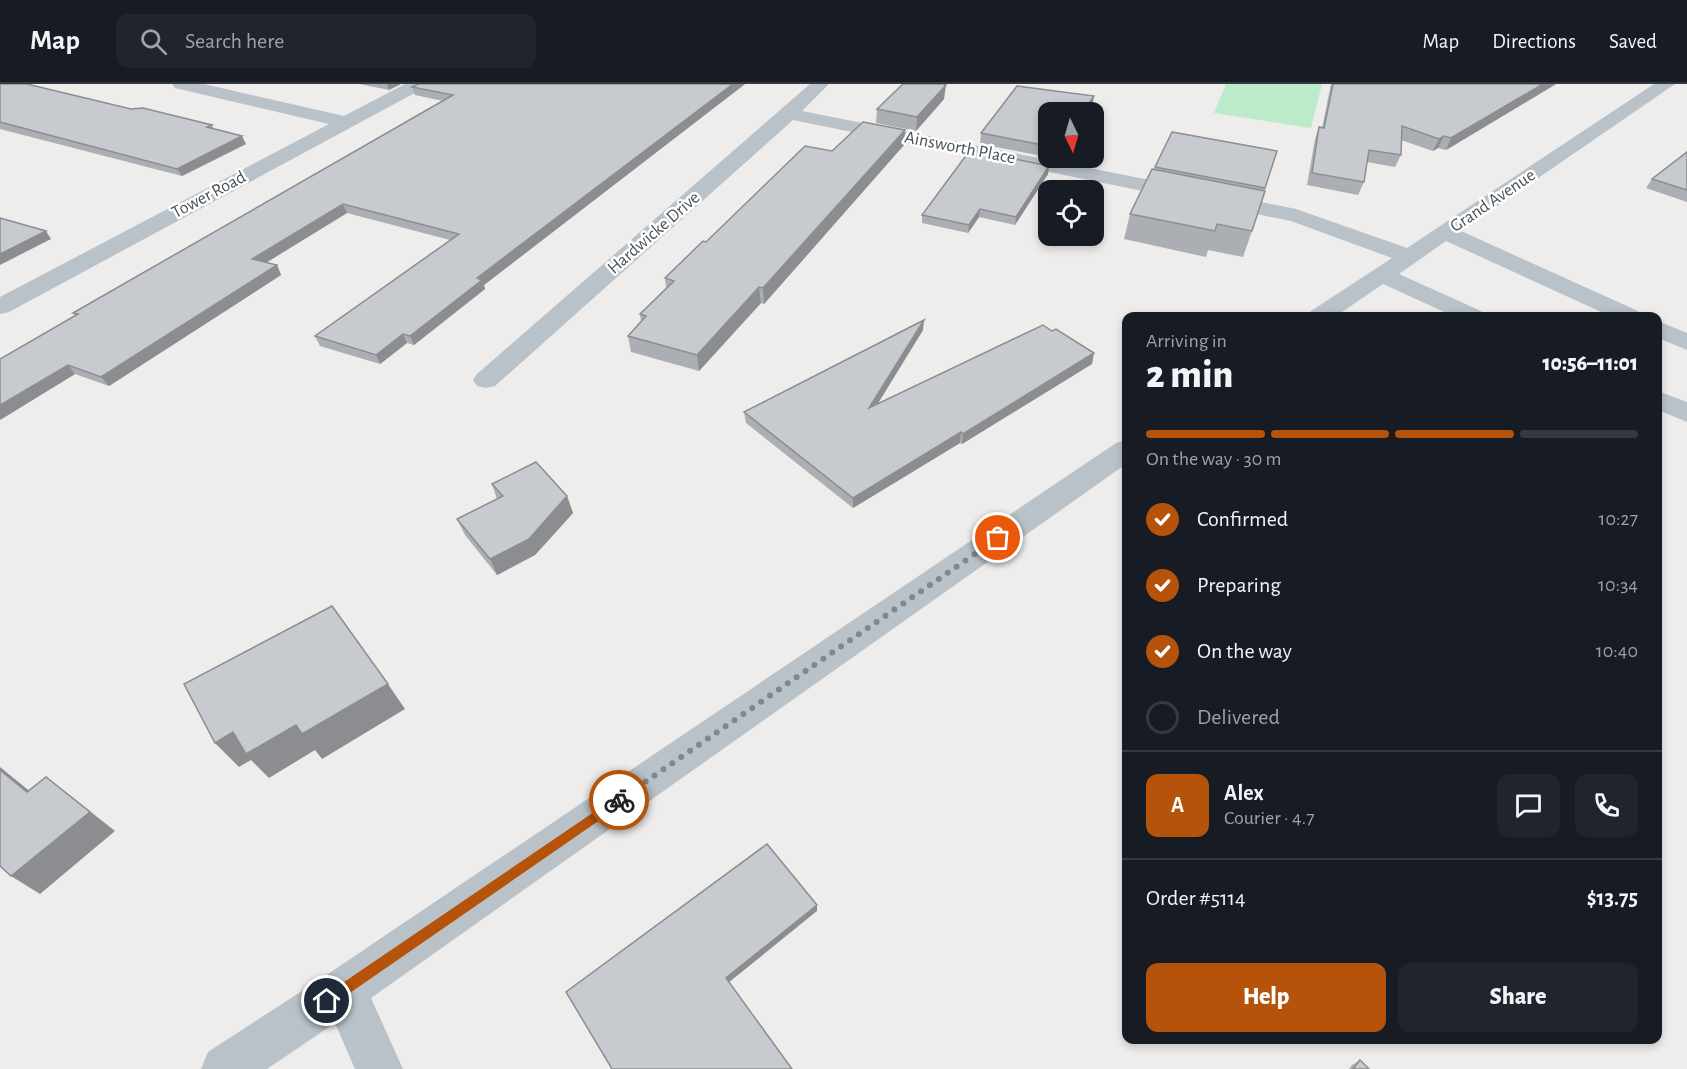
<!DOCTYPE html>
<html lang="en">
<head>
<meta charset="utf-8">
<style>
  :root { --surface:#171b24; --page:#20242c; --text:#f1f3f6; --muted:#9ea1a6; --line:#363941; --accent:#b45309 }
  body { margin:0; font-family:"Alegreya Sans",sans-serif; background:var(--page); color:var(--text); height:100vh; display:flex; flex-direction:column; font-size:22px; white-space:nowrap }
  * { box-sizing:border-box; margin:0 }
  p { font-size:20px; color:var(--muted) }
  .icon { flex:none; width:33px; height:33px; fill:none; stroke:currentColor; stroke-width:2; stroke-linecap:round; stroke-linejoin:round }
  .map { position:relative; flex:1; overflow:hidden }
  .drawer { position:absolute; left:1122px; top:228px; width:540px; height:732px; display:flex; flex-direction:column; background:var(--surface); border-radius:12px; box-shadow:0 3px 9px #0003 }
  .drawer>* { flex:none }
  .needle { width:39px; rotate:175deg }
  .controls { position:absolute; left:1038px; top:18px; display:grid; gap:12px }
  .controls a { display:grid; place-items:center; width:66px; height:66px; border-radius:12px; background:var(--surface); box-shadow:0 3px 9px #0003; font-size:30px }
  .pin { position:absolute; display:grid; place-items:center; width:51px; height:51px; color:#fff; margin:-26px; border:3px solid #fff; border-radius:50%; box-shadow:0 2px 6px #0007 }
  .courier { position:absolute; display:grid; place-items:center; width:60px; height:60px; margin:-30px; border:4px solid #b45309; border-radius:50%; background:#fff; color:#222; box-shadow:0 2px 8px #0007 }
  .overview em { font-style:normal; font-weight:800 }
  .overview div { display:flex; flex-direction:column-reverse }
  .overview { display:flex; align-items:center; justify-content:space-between; height:102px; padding:0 24px }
  h1 { font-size:39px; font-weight:800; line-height:45px }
  .bar { display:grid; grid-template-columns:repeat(4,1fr); gap:9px 6px; align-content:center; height:72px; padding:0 24px }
  .bar i { height:8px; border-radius:4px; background:var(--line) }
  .bar .current { background:var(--accent) }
  .bar p { grid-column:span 4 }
  .line { display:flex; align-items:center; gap:15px; padding:0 24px; border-top:2px solid var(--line) }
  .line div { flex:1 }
  .round { display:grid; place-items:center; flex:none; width:63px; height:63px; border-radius:12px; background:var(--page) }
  ol { padding:0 24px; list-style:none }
  li { display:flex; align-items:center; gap:18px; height:66px }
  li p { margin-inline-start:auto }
  li .icon { padding:6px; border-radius:50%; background:var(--accent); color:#fff; stroke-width:4 }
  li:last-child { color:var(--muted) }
  li i { width:33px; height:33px; border:3px solid var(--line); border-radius:50% }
  .action { display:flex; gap:12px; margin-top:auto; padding:12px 24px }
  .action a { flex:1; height:69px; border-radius:12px; background:var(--accent); color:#fff; font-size:24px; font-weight:800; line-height:69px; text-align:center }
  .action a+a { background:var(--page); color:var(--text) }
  header { display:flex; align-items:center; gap:36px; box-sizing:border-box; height:84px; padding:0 30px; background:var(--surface); border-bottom:2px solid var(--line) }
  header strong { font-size:28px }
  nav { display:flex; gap:33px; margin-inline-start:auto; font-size:21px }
  .search { width:420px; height:54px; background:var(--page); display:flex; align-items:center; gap:15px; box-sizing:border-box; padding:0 21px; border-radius:12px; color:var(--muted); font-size:22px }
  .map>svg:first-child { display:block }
  .green { fill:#bcebca }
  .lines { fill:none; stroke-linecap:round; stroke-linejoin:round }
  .minor { fill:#b8c2c8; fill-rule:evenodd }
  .wall { fill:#abaeb2 }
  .shaded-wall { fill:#8b8d91 }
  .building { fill:#c7cacf; stroke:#8b8d91; stroke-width:1.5 }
  .route { fill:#b45309 }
  .done { stroke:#81878c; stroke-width:6; stroke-dasharray:0 10.8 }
  .labels { text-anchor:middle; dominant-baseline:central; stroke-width:5; stroke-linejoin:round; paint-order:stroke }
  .far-street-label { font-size:18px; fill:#465158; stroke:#fff }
</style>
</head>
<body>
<header>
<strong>Map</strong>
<div class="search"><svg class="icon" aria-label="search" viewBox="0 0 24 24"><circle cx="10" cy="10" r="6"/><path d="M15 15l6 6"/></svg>Search here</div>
<nav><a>Map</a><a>Directions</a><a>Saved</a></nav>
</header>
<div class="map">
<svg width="1687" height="985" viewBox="0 0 1687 985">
  <rect width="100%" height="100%" fill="#efecec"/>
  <path class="green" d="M 1226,0 L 1322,0 L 1311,44 L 1214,29 Z"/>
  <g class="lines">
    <g class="minor">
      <path d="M 172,0 L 204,0 L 344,32 L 405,0 L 427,0 L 424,4 L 9,228 L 0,230 L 0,213 L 329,40 L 175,4 Z"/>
      <path d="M 810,0 L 829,0 L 802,27 L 1296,125 L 1407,164 L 1654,0 L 1675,0 L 1461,147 L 1638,227 L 1641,232 L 1610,232 L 1446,157 L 1399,190 L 1481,227 L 1484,232 L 1453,232 L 1383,200 L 1336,232 L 1308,232 L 1311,227 L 1392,174 L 1291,137 L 793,36 L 495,302 L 486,304 L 477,302 L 473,296 L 477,290 Z"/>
      <path d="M 1658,237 L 1687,249 L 1687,266 L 1658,254 Z"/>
      <path d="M 1658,307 L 1687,318 L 1687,338 L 1658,326 Z"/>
      <path d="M 1126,356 L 1126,380 L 371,914 L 403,985 L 355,985 L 335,939 L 267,985 L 201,985 L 208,968 L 328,890 L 1116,359 Z"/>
    </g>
  </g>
  <g class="wall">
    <path d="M 0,0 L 212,41 L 214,45 L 246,60 L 182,92 L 0,45 Z"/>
    <path d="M 359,0 L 401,0 L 389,6 Z"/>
    <path d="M 418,0 L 745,0 L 484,201 L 485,205 L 414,261 L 407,259 L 380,280 L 320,262 L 315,252 L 450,156 L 347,129 L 266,179 L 277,181 L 281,191 L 109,302 L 75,290 L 0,336 L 75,232 L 73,229 L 443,17 L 415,11 L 412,3 Z"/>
    <path d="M 1331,0 L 1556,0 L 1446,66 L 1438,64 L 1433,67 L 1401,56 L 1401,71 L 1395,83 L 1367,78 L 1364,98 L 1358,111 L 1307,101 L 1315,55 L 1319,43 L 1322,44 Z"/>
    <path d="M 1094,12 L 1092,22 L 1048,28 L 1048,74 L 1059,74 L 1058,75 L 980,60 L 981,49 Z"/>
    <path d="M 944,15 L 916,47 L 876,39 L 877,25 Z"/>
    <path d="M 904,61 L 764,220 L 761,219 L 699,287 L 631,268 L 628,252 L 641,237 L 640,230 L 666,204 L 665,194 L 706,158 L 832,67 Z"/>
    <path d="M 1277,67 L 1252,147 L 1243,173 L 1208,166 L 1206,173 L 1124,155 L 1130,130 L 1155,83 Z"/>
    <path d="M 1687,68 L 1687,118 L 1646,104 L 1652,95 Z"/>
    <path d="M 1048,90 L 1015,141 L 979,133 L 968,149 L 922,139 L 922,131 Z"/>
    <path d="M 923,246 L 878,319 L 1092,280 L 962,360 L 960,359 L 853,424 L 746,339 L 744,328 Z"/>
    <path d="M 492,400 L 567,412 L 573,429 L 535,471 L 497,491 L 465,451 L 457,435 L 497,415 Z"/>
    <path d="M 1360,976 L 1369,985 L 1349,985 L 1352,981 Z"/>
  </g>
  <g class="shaded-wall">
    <path d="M 387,0 L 401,0 L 389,6 Z"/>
    <path d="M 733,0 L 745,0 L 484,201 L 485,205 L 414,261 L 410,252 L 477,194 Z"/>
    <path d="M 1543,0 L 1556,0 L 1446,66 L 1451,54 Z"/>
    <path d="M 946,1 L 944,15 L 916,47 L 917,33 Z"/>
    <path d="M 1094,12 L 1092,22 L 1088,28 L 1083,28 Z"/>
    <path d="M 905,46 L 904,61 L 764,220 L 763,204 Z"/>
    <path d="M 242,52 L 246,60 L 182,92 L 177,85 Z"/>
    <path d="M 1444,52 L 1438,64 L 1433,67 L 1439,55 Z"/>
    <path d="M 1049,82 L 1048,90 L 1015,141 L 1016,133 Z"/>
    <path d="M 343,120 L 347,129 L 257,184 L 252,175 Z"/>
    <path d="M 980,125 L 979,133 L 968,149 L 969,141 Z"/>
    <path d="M 46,147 L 51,155 L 0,181 L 0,170 Z"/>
    <path d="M 277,181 L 281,191 L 109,302 L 101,293 Z"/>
    <path d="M 759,203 L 761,219 L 699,287 L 697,271 Z"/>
    <path d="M 924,236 L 923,246 L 869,334 L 869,324 Z"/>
    <path d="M 403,250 L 407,259 L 380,280 L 376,271 Z"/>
    <path d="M 1094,269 L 1092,280 L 962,360 L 963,350 Z"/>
    <path d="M 68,281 L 75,290 L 0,336 L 0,321 Z"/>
    <path d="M 961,348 L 960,359 L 853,424 L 853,414 Z"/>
    <path d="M 567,412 L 573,429 L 535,471 L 497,491 L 490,475 Z"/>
    <path d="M 388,600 L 405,625 L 322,675 L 315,666 L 269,694 L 251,676 L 239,683 L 215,659 L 233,648 L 296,641 Z"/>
    <path d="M 0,683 L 54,727 L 27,708 L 0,686 Z"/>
    <path d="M 46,693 L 72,713 L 115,747 L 40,810 L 11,792 Z"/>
    <path d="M 817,821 L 817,827 L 728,899 L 726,894 Z"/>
  </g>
  <g class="building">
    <path d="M 0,0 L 27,0 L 131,25 L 143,24 L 212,41 L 207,43 L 242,52 L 177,85 L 0,38 Z"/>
    <path d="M 418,0 L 733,0 L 477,194 L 482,196 L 410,252 L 403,250 L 376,271 L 315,252 L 459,150 L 343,120 L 252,175 L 277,181 L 101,293 L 68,281 L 0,321 L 0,275 L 78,230 L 73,229 L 453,11 L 412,3 Z"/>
    <path d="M 903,0 L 944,0 L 946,1 L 917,33 L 877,25 Z"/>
    <path d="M 1333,0 L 1543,0 L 1451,54 L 1444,52 L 1439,55 L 1402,42 L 1401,71 L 1369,66 L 1364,98 L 1312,89 L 1319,43 L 1324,44 Z"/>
    <path d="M 1017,2 L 1094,12 L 1083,28 L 1048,28 L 1048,62 L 981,49 Z"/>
    <path d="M 863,38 L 905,46 L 763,204 L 759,203 L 697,271 L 628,252 L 646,232 L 640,230 L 674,197 L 665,194 L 703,157 L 706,158 L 805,62 L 832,67 Z"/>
    <path d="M 1172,48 L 1277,67 L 1265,104 L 1155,83 Z"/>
    <path d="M 970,66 L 1049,82 L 1016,133 L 980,125 L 969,141 L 922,131 Z"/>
    <path d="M 1687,68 L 1687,106 L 1652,95 Z"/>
    <path d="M 1152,85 L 1265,107 L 1252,147 L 1217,140 L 1215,147 L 1130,130 Z"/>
    <path d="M 0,134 L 46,147 L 0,170 Z"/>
    <path d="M 924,236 L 869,324 L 1043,241 L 1052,247 L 1056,245 L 1094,269 L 963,350 L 961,348 L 853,414 L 744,328 Z"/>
    <path d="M 536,378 L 567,412 L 529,455 L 490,475 L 457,435 L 503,412 L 492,400 Z"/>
    <path d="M 332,522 L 388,600 L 302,650 L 296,641 L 246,670 L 233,648 L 215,659 L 184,600 Z"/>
    <path d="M 0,686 L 27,708 L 46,693 L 90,728 L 11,792 L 0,782 Z"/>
    <path d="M 767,760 L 817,821 L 726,894 L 792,985 L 612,985 L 566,908 Z"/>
    <path d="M 1360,976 L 1369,985 L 1353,985 Z"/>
  </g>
  <path class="route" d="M 619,711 L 624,716 L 623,720 L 331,922 L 327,924 L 322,922 L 320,917 L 322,913 Z"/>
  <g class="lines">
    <path class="done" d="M 619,716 L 998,454"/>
  </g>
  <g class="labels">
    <g class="far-street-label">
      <text transform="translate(960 64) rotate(11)">Ainsworth Place</text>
      <text transform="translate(209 111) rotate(-28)">Tower Road</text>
      <text transform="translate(1493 117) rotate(-34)">Grand Avenue</text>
      <text transform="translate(654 149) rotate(-41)">Hardwicke Drive</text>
    </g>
  </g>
</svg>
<div class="controls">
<a><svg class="needle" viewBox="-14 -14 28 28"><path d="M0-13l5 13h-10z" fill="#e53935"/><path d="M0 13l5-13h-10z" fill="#9ea1a6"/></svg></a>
<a><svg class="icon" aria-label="locate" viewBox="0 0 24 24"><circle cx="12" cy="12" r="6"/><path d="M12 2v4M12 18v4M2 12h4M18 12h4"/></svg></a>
</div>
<div class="pin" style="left:998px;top:454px;background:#ea580c"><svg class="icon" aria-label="bag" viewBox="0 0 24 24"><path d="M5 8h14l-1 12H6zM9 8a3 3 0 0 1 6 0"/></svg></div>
<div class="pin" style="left:327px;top:917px;background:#1f2937"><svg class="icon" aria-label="home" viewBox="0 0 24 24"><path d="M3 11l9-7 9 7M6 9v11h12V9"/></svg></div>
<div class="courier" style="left:619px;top:716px"><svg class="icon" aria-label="bike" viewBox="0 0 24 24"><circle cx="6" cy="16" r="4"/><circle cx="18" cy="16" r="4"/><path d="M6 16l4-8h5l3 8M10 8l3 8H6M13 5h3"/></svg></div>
<section class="drawer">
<div class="overview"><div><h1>2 min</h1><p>Arriving in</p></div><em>10:56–11:01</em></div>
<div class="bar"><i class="current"></i><i class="current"></i><i class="current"></i><i></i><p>On the way · 30 m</p></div>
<ol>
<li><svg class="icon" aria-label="check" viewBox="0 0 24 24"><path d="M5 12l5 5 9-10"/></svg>Confirmed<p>10:27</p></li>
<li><svg class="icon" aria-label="check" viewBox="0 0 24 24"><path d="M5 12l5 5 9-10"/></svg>Preparing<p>10:34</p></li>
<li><svg class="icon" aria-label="check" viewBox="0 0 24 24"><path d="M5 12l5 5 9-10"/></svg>On the way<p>10:40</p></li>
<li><i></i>Delivered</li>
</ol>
<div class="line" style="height:108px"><b class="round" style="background:var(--accent);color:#fff">A</b><div><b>Alex</b><p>Courier · 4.7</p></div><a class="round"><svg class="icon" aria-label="chat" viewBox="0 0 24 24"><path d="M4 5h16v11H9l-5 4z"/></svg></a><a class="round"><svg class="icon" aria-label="phone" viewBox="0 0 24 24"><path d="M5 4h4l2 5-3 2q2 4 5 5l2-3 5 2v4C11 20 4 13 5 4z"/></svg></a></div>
<div class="line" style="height:78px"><div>Order #5114</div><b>$13.75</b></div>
<div class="action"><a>Help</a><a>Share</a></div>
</section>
</div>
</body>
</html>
